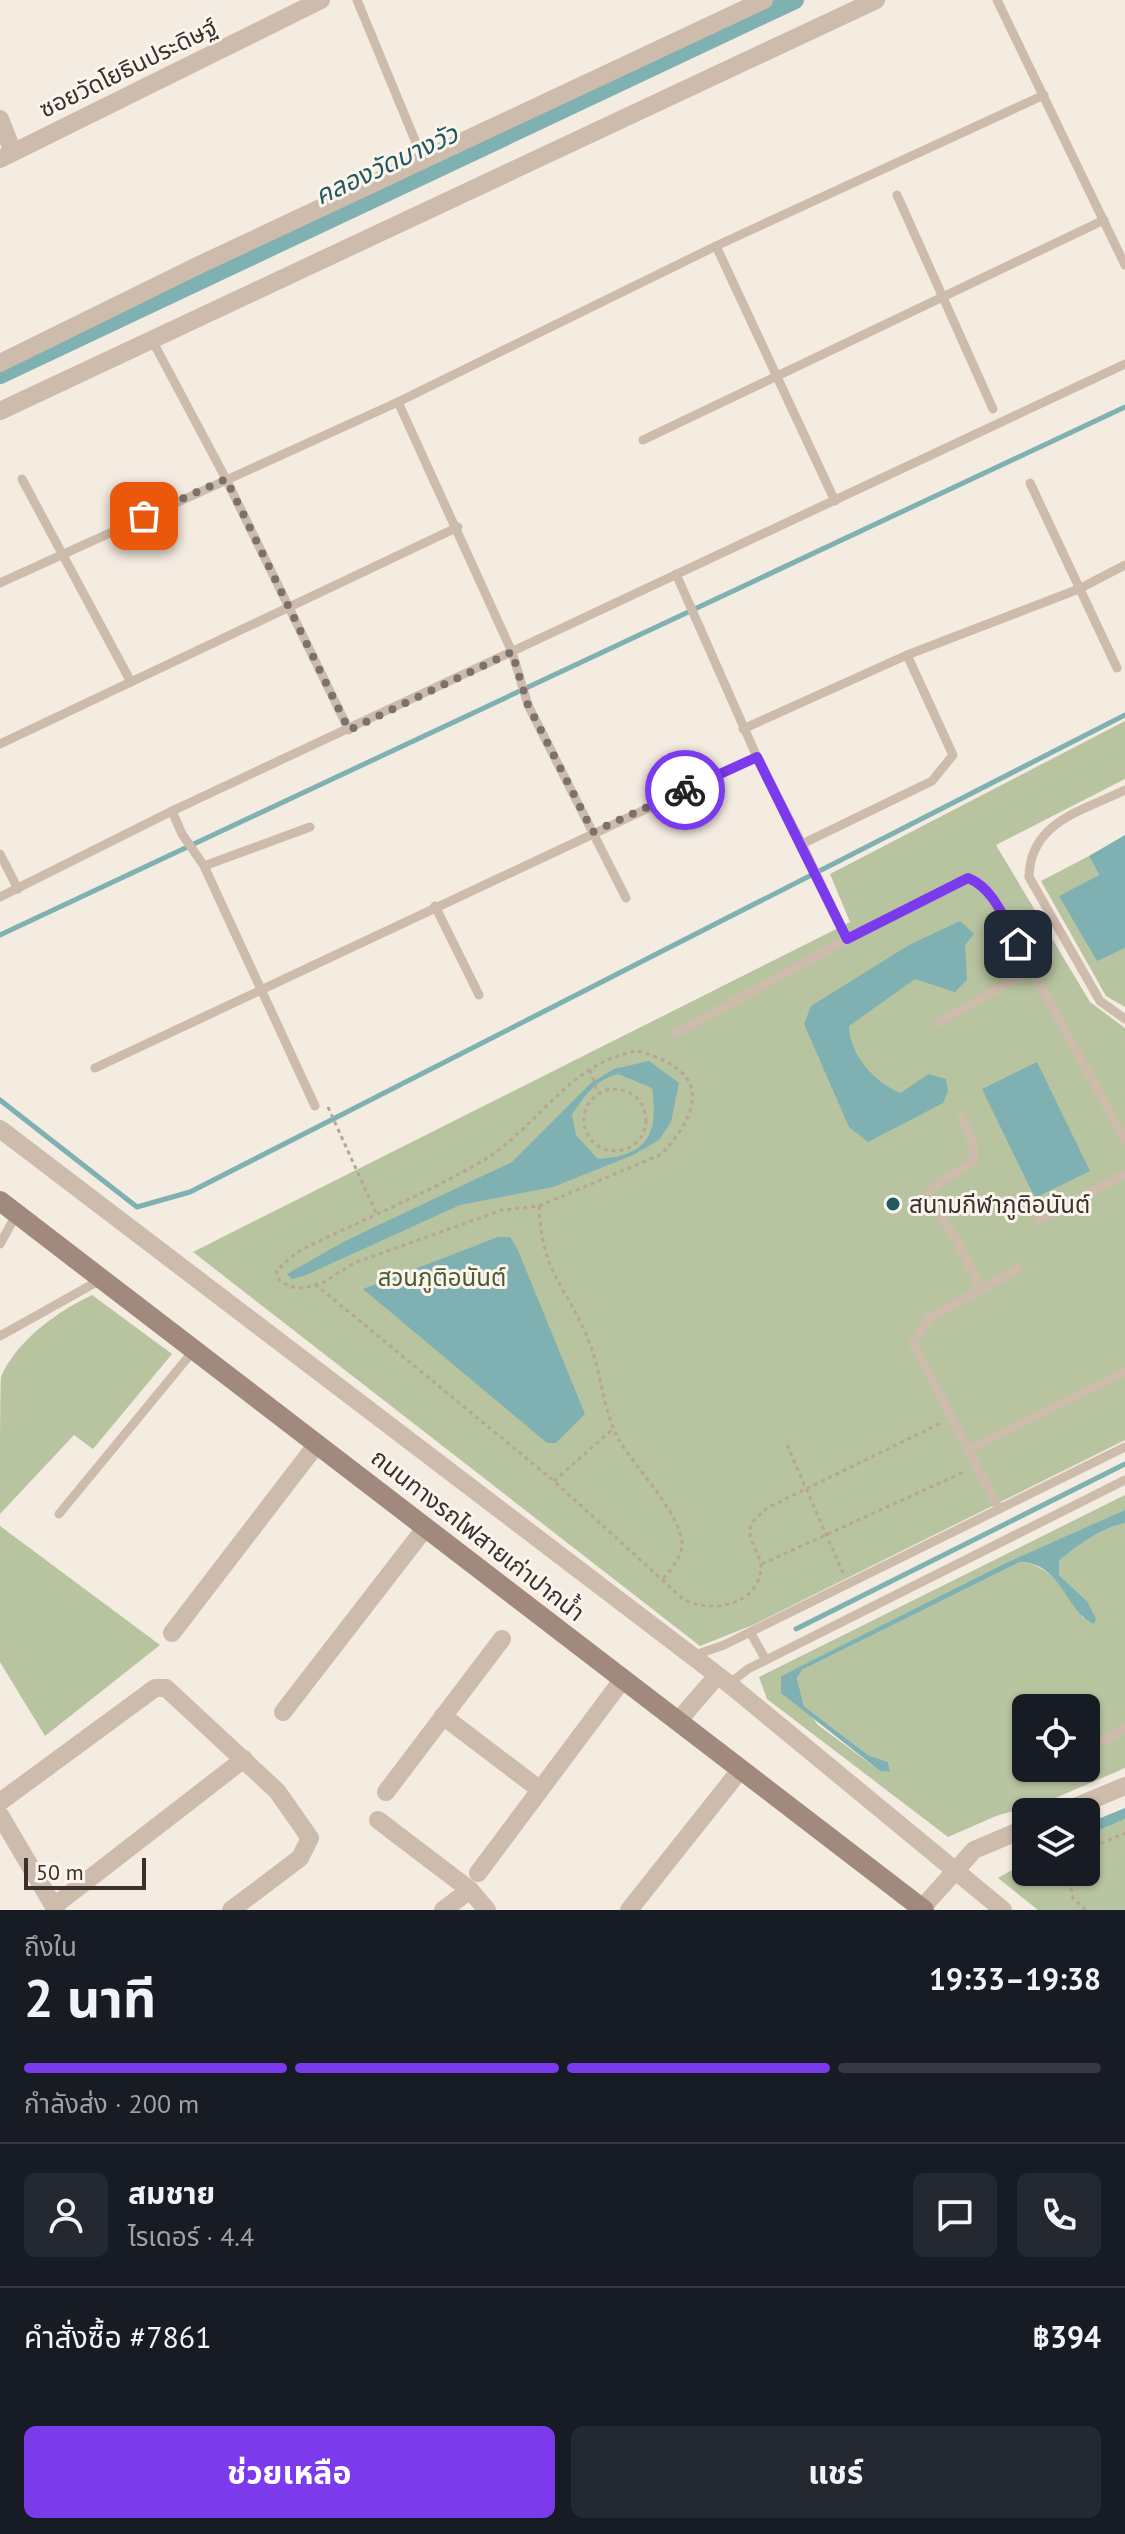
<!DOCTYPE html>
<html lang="th">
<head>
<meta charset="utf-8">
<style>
  :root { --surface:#171b24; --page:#242831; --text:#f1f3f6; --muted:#9ea1a6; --line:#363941; --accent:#7c3aed }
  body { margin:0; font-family:"PT Sans","Noto Sans Thai",sans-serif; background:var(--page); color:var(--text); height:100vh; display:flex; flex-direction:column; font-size:30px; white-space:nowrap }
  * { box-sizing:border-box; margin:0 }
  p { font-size:26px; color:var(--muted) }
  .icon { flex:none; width:44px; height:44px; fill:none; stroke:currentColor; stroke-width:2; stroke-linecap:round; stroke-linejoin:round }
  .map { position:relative; height:1910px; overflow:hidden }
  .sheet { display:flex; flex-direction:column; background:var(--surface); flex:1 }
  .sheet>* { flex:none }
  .controls { position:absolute; left:1012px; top:1694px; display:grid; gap:16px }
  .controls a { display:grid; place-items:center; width:88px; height:88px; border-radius:12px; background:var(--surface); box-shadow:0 2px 6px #0004; font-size:40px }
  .scale { position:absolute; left:24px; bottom:20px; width:122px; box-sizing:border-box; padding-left:8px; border:4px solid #3b302b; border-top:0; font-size:22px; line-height:28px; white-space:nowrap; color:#3b302b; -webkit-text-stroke:6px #fbf5ee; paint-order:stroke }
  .pin { position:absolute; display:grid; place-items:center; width:68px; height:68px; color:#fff; margin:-34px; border-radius:16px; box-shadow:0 4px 12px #0006 }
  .courier { position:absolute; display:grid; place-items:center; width:80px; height:80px; margin:-40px; border:6px solid #7c3aed; border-radius:50%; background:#fff; color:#222; box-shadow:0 2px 10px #0007 }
  .headline em { font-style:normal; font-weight:700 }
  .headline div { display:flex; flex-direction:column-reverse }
  .headline { display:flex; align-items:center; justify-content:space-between; height:136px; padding:0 24px }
  h1 { font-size:52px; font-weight:700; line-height:60px }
  .bar { display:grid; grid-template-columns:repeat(4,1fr); gap:12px 8px; align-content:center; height:96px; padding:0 24px }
  .bar i { height:10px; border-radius:6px; background:var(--line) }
  .bar .current { background:var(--accent) }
  .bar p { grid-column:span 4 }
  .line { display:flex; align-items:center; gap:20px; padding:0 24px; border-top:2px solid var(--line) }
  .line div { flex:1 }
  .round { display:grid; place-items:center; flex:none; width:84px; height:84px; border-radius:12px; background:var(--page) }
  .primary-button { display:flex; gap:16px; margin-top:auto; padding:16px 24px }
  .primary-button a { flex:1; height:92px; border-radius:12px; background:var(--accent); color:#fff; font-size:32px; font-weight:700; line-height:92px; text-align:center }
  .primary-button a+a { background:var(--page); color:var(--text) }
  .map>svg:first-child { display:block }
  .green { fill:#b8c4a0; fill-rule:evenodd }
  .water { fill:#7fb0b2; fill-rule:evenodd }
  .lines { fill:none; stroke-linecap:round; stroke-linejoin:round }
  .stream { stroke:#7fb0b2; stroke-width:5 }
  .canal { stroke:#7fb0b2; stroke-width:18 }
  .path { stroke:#b9a596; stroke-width:3; stroke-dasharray:4 4; stroke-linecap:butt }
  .service { stroke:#cdbbac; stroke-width:9 }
  .minor { stroke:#cdbbac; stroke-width:18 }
  .secondary { stroke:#a18a7d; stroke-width:20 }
  .done { stroke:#7c716b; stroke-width:8; stroke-dasharray:0 14.4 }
  .route { stroke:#7c3aed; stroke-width:10 }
  .poi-dot { fill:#1f5a5e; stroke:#fbf5ee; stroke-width:3 }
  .labels { text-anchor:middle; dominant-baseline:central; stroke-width:6; stroke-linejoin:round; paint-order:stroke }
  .street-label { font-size:24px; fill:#3b302b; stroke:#fbf5ee }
  .poi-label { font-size:24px; fill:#3b302b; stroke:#fbf5ee; text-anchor:start }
  .park-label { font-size:24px; fill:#4a5a2e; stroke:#fbf5ee }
  .water-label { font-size:26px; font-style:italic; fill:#1f5a5e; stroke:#fbf5ee }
</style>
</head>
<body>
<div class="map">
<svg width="1125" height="1910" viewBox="0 0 1125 1910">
  <rect width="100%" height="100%" fill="#f4ebe1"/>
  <g class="green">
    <path d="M 1125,721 L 1125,779 L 996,845 L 1090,1002 L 1125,1028 L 1125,1440 L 753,1625 L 700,1646 L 193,1252 L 850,922 L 830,874 Z"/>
    <path d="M 1089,856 L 1099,875 L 1060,896 L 1097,960 L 1125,948 L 1125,1007 L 1106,996 L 1041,881 Z"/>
    <path d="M 92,1295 L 172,1354 L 93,1449 L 74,1435 L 0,1514 C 0,1491 0,1392 1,1377 C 16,1341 58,1311 92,1295 Z"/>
    <path d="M 1125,1495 L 1125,1510 L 781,1676 L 818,1725 L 880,1771 L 890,1772 L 888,1762 L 868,1755 L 804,1706 L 797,1678 L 802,1670 L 1020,1562 C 1051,1564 1069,1595 1084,1619 L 1087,1601 L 1059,1575 L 1059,1561 C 1079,1544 1100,1529 1125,1523 L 1125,1768 L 1046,1802 L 996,1816 L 948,1837 L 767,1699 L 759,1677 ZM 1026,1708 L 1086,1708 L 1086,1768 L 1026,1768 Z"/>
    <path d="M 0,1526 L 160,1645 L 45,1736 L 0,1662 Z"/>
    <path d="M 1125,1819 L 1125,1910 L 1038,1910 L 998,1878 L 1026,1862 L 1026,1872 L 1086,1872 L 1086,1836 Z"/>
  </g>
  <g class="water">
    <path d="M 1125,835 L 1125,948 L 1097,961 L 1059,896 L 1099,875 L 1089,856 Z"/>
    <path d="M 960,921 L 974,934 L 965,945 L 967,980 L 955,992 L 915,979 L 849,1026 C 850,1056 874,1081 900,1093 L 929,1074 L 946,1079 L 948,1091 L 943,1103 L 868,1142 L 849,1127 L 804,1024 L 811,1006 L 909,945 Z"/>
    <path d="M 649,1061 L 679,1083 L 671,1122 L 659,1140 L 633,1155 L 553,1187 L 460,1205 L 306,1275 L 292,1279 L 287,1274 L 345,1241 L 512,1162 L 591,1083 L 614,1069 ZM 618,1074 L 652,1088 C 659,1135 647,1156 598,1159 L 576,1135 L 572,1115 C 584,1096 595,1080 618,1074 Z"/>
    <path d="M 1037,1062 L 1090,1171 L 1035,1198 L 982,1089 Z"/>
    <path d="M 498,1237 L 510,1237 L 517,1248 L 585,1414 L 556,1443 L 547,1443 L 363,1289 Z"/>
    <path d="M 1125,1510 L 1125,1523 C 1100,1529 1079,1544 1059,1561 L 1059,1575 L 1087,1601 L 1096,1619 L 1094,1624 C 1064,1610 1063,1564 1020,1562 L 802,1670 L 797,1678 L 804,1706 L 868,1755 L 888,1762 L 890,1772 L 880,1771 L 781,1693 L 781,1676 L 1006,1563 Z"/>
    <path d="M 1125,1808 L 1125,1819 L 1086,1836 L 1086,1824 Z"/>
  </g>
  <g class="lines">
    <g class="stream">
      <path d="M 0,935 L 1125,407"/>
      <path d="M 0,1100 L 137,1207 L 190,1192 L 1125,715"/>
      <path d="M 796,1629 L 1125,1464"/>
    </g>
    <path class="canal" d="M 0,375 L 795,0"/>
    <g class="path">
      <path d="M 638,1051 C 706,1070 706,1104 662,1154 L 539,1206 L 502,1210 L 354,1263 L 324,1282 L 304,1288 L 291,1287 L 280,1281 L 276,1271 L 297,1252 C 357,1222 421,1196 479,1163 C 536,1131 569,1061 638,1051 Z"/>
      <path d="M 590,1070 L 598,1093"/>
      <circle cx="615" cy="1120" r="31"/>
      <path d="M 328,1107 L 376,1213"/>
      <path d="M 539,1206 C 541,1276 570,1289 591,1347 C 602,1377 603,1410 619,1440 C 635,1467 680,1513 682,1543 C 682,1558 671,1569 662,1580"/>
      <path d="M 315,1284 L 554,1481 L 683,1599 C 710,1614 758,1606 761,1568 C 761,1555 750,1544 750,1532 C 749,1521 760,1515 767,1508 L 941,1423"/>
      <path d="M 787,1445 L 843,1573"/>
      <path d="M 554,1481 L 614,1428"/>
      <path d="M 762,1564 L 966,1471"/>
      <path d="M 1038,1812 L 1048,1808"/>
      <path d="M 1086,1850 L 1125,1833"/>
      <path d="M 1068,1872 L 1073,1898 L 1086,1910"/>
    </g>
    <g class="service">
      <path d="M 357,0 L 417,145"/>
      <path d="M 997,0 L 1125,265"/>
      <path d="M 897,195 L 993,409"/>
      <path d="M 716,246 L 835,501"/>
      <path d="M 152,340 L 226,479 L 349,730"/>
      <path d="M 398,402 L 512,652 L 528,705 L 626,898"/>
      <path d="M 643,440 L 1104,220"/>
      <path d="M 22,479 L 131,682"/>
      <path d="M 1030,483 L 1117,668"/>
      <path d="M 0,583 L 398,402 L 716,246 L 1044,95"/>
      <path d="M 743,729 L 907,655 L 1079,589 L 1125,565"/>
      <path d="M 0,744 L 458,527"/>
      <path d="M 757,757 L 802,844 L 932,781 L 953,755 L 907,655"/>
      <path d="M 1125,790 C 1082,811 1030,822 1029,877 L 1100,1001 L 1125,1019"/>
      <path d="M 172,811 L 182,834 L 204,866 L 315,1106"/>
      <path d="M 802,844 L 847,939"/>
      <path d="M 0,854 L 18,889"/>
      <path d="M 204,866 L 310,827"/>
      <path d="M 0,897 L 172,811 L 1125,364"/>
      <path d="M 435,906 L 479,995"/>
      <path d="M 939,1022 L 1032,970"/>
      <path d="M 675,1034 L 847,939 L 968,878 L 980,883 L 990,893 L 1125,1140"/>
      <path d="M 95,1068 L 757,757 L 676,574"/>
      <path d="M 962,1117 L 973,1144 L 974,1159 C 959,1175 938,1178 926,1196 L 955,1237 L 980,1288"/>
      <path d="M 1038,1220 L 1125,1174"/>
      <path d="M 0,1244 L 17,1213"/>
      <path d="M 0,1336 L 102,1279"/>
      <path d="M 968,1450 L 1125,1372"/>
      <path d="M 999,1509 L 913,1343 L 929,1318 L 1018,1269"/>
      <path d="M 59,1514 L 194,1350"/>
      <path d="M 750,1632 L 766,1660"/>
      <path d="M 692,1656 L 724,1645 L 1125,1447"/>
      <path d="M 729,1684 L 748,1669 L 1125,1480"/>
      <path d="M 1086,1750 L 1125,1729"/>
    </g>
    <g class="minor">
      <path d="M 0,119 L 13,152"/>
      <path d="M 0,159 L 321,0"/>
      <path d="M 0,363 L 197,266 L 764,0"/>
      <path d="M 0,411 L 876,0"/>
      <path d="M 0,1129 L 729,1684 L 1003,1910"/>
      <path d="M 172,1633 L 317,1444"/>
      <path d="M 283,1712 L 426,1527"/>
      <path d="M 443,1716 L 539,1789"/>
      <path d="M 678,1721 L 716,1677"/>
      <path d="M 386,1792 L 502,1639"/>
      <path d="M 0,1802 L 155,1688 L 166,1688 L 277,1791 L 310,1838 L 300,1858 L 231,1910"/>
      <path d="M 1063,1812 L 1125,1786"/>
      <path d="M 0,1815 L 56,1910"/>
      <path d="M 378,1820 L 470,1890 L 487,1910"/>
      <path d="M 478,1873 L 623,1679"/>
      <path d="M 54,1906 L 244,1759"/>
      <path d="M 922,1908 L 974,1850 L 1026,1828"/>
      <path d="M 443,1910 L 470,1890"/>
      <path d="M 629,1910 L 741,1769"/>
    </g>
    <path class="secondary" d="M 0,1201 L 924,1910"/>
  </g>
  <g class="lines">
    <path class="done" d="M 144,516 L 226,479 L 349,730 L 512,652 L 528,705 L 593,832 L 685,790"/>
    <path class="route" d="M 685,790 L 757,757 L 847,939 L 968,878 C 994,888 1005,921 1018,944"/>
  </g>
  <circle class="poi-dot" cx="893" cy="1204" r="8"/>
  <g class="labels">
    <g class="street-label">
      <text transform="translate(128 68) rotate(-26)">ซอยวัดโยธินประดิษฐ์</text>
      <text transform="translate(478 1535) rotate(38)">ถนนทางรถไฟสายเก่าปากน้ำ</text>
    </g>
    <g class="poi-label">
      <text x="909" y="1204">สนามกีฬาภูติอนันต์</text>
    </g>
    <g class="park-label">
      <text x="442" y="1277">สวนภูติอนันต์</text>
    </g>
    <g class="water-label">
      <text transform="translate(386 164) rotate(-25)">คลองวัดบางวัว</text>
    </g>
  </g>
</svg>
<div class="controls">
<a><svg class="icon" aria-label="locate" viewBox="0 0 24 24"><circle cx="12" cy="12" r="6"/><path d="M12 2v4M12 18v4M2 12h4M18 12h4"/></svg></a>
<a><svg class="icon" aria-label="layers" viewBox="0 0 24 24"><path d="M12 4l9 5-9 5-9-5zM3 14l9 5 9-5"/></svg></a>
</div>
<div class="scale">50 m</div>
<div class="pin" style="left:144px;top:516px;background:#ea580c"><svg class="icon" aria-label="bag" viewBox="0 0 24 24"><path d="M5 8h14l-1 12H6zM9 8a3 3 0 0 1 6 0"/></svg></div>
<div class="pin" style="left:1018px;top:944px;background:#1f2937"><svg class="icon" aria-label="home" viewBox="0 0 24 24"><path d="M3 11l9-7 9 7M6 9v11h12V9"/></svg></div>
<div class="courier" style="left:685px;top:790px"><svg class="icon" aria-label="bike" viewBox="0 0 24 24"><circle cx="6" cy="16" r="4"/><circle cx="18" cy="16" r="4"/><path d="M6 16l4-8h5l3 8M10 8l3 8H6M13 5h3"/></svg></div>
</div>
<section class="sheet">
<div class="headline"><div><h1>2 นาที</h1><p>ถึงใน</p></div><em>19:33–19:38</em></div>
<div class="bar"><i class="current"></i><i class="current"></i><i class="current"></i><i></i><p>กำลังส่ง · 200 m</p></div>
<div class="line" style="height:144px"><a class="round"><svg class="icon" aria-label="person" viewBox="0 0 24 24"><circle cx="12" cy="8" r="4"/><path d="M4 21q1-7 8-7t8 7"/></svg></a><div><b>สมชาย</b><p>ไรเดอร์ · 4.4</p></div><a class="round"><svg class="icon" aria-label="chat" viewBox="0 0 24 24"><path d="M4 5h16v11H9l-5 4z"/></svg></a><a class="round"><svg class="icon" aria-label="phone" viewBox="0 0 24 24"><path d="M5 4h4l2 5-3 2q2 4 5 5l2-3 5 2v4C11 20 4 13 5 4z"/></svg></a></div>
<div class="line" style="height:104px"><div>คำสั่งซื้อ #7861</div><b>฿394</b></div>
<div class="primary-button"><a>ช่วยเหลือ</a><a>แชร์</a></div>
</section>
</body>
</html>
